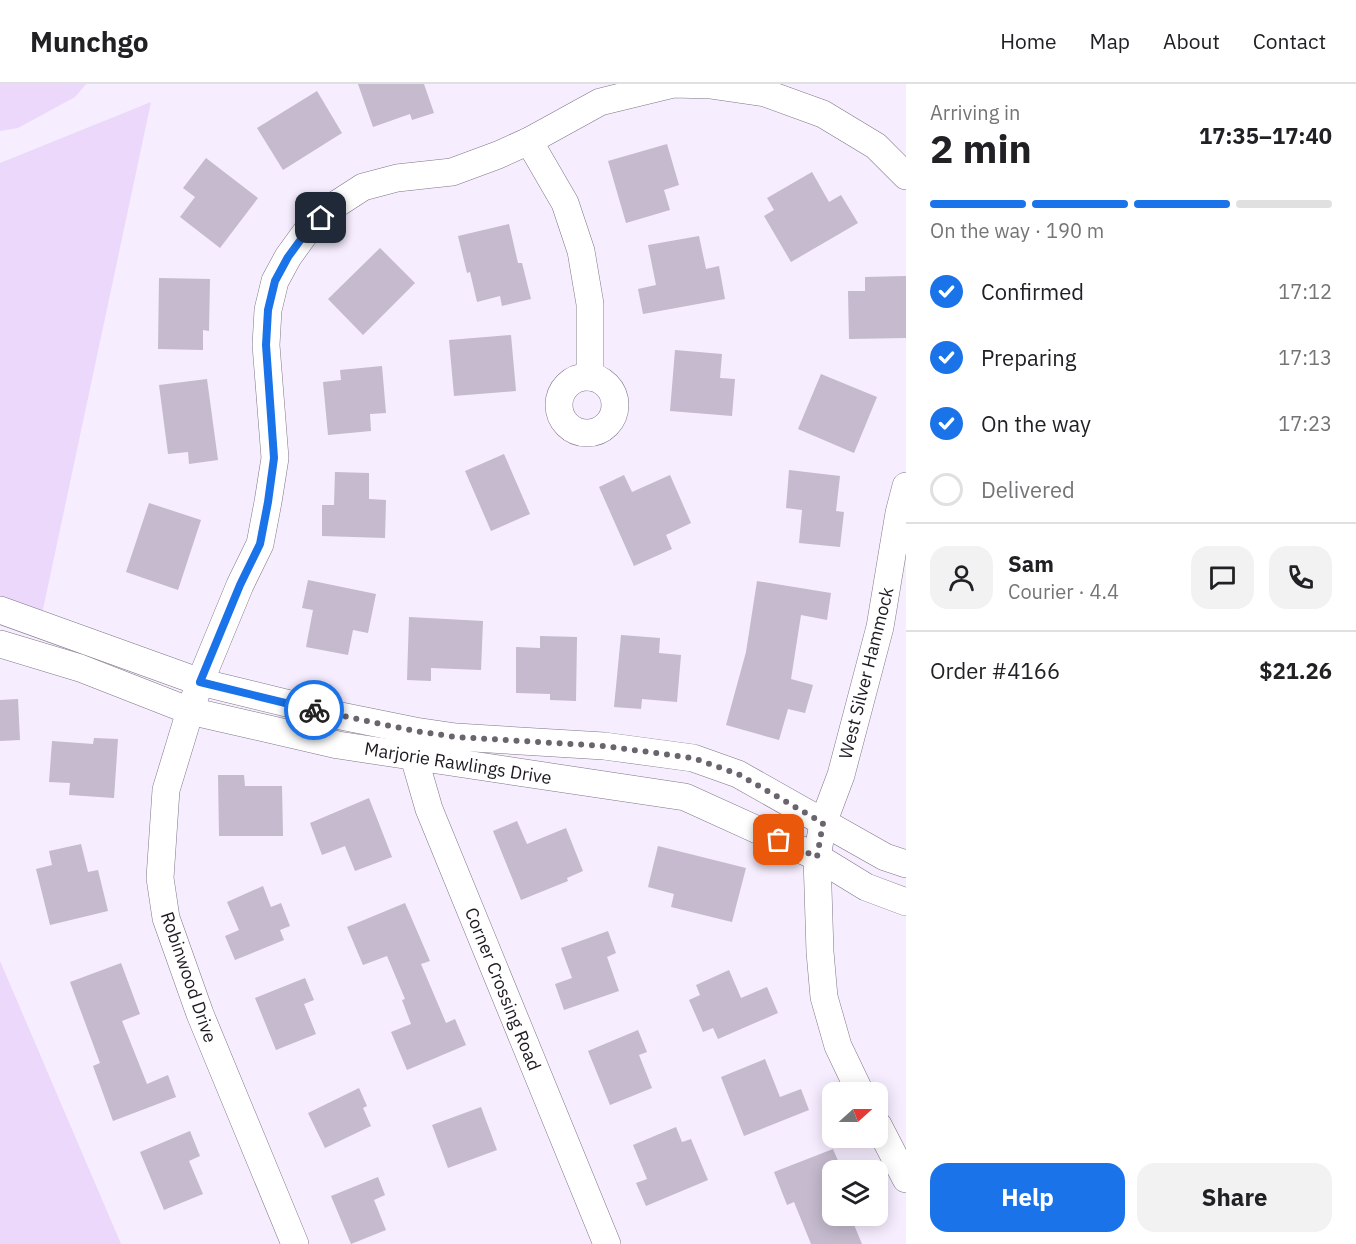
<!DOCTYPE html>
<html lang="en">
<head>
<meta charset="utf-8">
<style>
  :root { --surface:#fff; --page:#f2f2f2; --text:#202124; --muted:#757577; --line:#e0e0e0; --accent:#1a73e8 }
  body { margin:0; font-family:"IBM Plex Sans",sans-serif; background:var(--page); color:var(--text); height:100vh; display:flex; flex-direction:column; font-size:22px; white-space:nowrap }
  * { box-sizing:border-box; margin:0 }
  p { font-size:20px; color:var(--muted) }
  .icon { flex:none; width:33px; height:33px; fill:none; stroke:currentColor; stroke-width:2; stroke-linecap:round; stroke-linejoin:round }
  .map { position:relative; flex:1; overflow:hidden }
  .sheet { display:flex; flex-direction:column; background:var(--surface); width:450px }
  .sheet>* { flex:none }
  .needle { width:39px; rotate:69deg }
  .controls { position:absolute; left:822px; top:998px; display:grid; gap:12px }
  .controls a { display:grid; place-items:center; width:66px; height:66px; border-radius:12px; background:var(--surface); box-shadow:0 3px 15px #0003; font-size:30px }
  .pin { position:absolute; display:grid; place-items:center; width:51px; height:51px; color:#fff; margin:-26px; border-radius:12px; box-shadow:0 3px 9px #0006 }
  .courier { position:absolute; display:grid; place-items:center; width:60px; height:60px; margin:-30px; border:4px solid #1a73e8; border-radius:50%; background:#fff; color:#222; box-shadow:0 2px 8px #0007 }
  .headline em { font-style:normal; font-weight:800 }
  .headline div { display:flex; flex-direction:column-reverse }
  .headline { display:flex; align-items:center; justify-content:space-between; height:102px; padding:0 24px }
  h1 { font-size:39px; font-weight:800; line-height:45px }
  .bar { display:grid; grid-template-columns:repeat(4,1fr); gap:9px 6px; align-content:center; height:72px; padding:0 24px }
  .bar i { height:8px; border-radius:4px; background:var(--line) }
  .bar .active { background:var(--accent) }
  .bar p { grid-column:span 4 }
  .line { display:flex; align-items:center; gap:15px; padding:0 24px; border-top:2px solid var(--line) }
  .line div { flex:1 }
  .round { display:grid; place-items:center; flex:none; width:63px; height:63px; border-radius:18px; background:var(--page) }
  ol { padding:0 24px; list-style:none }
  li { display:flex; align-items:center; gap:18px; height:66px }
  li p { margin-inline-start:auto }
  li .icon { padding:6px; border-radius:50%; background:var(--accent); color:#fff; stroke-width:4 }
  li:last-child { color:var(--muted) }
  li i { width:33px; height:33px; border:3px solid var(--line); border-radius:50% }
  .primary-button { display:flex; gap:12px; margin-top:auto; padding:12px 24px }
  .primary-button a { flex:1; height:69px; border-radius:18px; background:var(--accent); color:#fff; font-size:24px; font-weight:800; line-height:69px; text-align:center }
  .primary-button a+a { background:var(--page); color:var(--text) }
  header { display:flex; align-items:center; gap:36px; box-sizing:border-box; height:84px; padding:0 30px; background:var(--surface); border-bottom:2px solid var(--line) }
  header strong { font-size:28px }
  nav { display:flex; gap:33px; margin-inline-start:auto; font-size:21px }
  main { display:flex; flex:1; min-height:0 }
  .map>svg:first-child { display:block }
  .green { fill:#ebd8fa }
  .building { fill:#c5bace }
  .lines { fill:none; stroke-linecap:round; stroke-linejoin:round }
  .minor-casing { stroke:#7f7587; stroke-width:28 }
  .minor { stroke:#fff; stroke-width:27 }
  .done { stroke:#6a646e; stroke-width:6; stroke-dasharray:0 10.8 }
  .route { stroke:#1a73e8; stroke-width:8 }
  .labels { text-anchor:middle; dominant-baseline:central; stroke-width:4.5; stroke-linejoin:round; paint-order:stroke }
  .street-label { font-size:18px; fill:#1e1a21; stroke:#fff }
</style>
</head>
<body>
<header>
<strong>Munchgo</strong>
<nav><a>Home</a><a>Map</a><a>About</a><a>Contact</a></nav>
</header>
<main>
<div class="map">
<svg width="906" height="1160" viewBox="0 0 906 1160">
  <rect width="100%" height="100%" fill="#f6edfe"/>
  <g class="green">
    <path d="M 0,0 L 86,0 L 75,13 L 18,44 L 0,47 Z"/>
    <path d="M 151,18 L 42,530 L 0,517 L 0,79 Z"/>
    <path d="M 0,877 L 121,1160 L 0,1160 Z"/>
  </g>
  <g class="building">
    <path d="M 358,0 L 424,0 L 434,29 L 412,36 L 410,30 L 373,43 Z"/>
    <path d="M 317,7 L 342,49 L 283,86 L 257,44 Z"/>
    <path d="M 667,60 L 679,101 L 664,106 L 670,126 L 626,139 L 608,77 Z"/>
    <path d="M 206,74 L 258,114 L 220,164 L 180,133 L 195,113 L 183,104 Z"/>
    <path d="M 812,88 L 829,118 L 841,111 L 858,139 L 791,178 L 764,132 L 774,126 L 767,114 Z"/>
    <path d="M 509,140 L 518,179 L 522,179 L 531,215 L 502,222 L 500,212 L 477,218 L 470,188 L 467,189 L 458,152 Z"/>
    <path d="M 699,152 L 706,185 L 719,182 L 725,215 L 643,230 L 638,205 L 656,201 L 648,161 Z"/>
    <path d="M 380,164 L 415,199 L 363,251 L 328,215 Z"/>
    <path d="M 906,192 L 906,254 L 849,255 L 848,207 L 865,207 L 865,193 Z"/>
    <path d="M 159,194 L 210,195 L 209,247 L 203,246 L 203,266 L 158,265 Z"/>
    <path d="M 511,251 L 516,307 L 454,312 L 449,256 Z"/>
    <path d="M 675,266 L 722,270 L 720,294 L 735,295 L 732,332 L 670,327 Z"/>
    <path d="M 382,282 L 386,329 L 370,330 L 371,347 L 328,351 L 323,298 L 341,296 L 340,286 Z"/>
    <path d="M 821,290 L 877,313 L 854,369 L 798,345 Z"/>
    <path d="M 207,295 L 218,376 L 189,380 L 188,368 L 168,370 L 159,301 Z"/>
    <path d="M 504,370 L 530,430 L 491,447 L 465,387 Z"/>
    <path d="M 789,386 L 840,392 L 836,427 L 844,428 L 840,463 L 799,459 L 802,426 L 786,424 Z"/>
    <path d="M 335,388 L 369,389 L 369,415 L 386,416 L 385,454 L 322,452 L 322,421 L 334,421 Z"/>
    <path d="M 624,391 L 632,408 L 670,391 L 691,439 L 666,451 L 672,465 L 634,482 L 599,403 Z"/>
    <path d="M 149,419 L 201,436 L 178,506 L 126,488 Z"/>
    <path d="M 308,496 L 376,510 L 368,549 L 353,546 L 348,571 L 306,563 L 313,526 L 302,524 Z"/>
    <path d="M 757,497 L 831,509 L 827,536 L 801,531 L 791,595 L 813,601 L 805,629 L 788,625 L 779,656 L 726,641 L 746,568 Z"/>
    <path d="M 409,533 L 483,537 L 481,586 L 431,584 L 431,597 L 407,596 Z"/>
    <path d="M 621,551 L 660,554 L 659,569 L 681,571 L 677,618 L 642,615 L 641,625 L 614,623 Z"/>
    <path d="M 540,552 L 577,553 L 576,617 L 550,616 L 550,610 L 516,609 L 516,563 L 540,564 Z"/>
    <path d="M 18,615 L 20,656 L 0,657 L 0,616 Z"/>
    <path d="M 94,654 L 118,655 L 114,714 L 69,711 L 70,699 L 49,698 L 52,657 L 93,660 Z"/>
    <path d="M 218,691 L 244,691 L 245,702 L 282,702 L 283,752 L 219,752 Z"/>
    <path d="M 369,714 L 392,773 L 355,787 L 345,762 L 322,771 L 310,739 Z"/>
    <path d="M 517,737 L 527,760 L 566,744 L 583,787 L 567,794 L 568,797 L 521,816 L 493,747 Z"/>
    <path d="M 81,760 L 88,788 L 98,786 L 108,827 L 50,841 L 36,785 L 52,781 L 49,767 Z"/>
    <path d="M 658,762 L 746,784 L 732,838 L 671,823 L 674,810 L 648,803 Z"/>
    <path d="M 263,802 L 271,823 L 281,819 L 290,842 L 280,846 L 284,856 L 235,876 L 225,852 L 239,846 L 227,818 Z"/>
    <path d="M 405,819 L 430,877 L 421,880 L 446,939 L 455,935 L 466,961 L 407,986 L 391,948 L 411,940 L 402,916 L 405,915 L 387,872 L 363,881 L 347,843 Z"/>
    <path d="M 608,847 L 616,869 L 607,873 L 619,907 L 564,926 L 555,900 L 572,894 L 561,864 Z"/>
    <path d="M 121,879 L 140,930 L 122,937 L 147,1000 L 168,991 L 176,1013 L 113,1037 L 93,982 L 100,979 L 70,898 Z"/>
    <path d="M 729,886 L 741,914 L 767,903 L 778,929 L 718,955 L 713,944 L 703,948 L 689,916 L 700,911 L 696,901 Z"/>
    <path d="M 305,894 L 314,916 L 304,920 L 316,950 L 276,966 L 255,914 Z"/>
    <path d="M 638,946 L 647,968 L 639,971 L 652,1004 L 610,1021 L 588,967 Z"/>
    <path d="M 765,975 L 780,1013 L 801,1005 L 809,1026 L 744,1052 L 721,993 Z"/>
    <path d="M 359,1004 L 367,1022 L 363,1024 L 371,1042 L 325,1064 L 308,1029 Z"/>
    <path d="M 481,1023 L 497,1066 L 448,1084 L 432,1041 Z"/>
    <path d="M 676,1043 L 682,1058 L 691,1055 L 708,1096 L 646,1122 L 636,1099 L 647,1095 L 633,1061 Z"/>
    <path d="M 190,1047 L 200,1072 L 189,1077 L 203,1110 L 164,1126 L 140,1068 Z"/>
    <path d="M 833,1065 L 842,1086 L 832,1086 L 832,1131 L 850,1131 L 862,1160 L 811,1160 L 794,1118 L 787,1121 L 774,1088 Z"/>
    <path d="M 378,1093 L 385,1111 L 374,1116 L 386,1146 L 351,1160 L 331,1112 Z"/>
  </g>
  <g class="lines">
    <g class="minor-casing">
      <g id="minor">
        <path d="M 529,57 L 565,119 L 581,167 L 590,220 L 590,293"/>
        <circle cx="587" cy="321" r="28"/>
        <path d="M 0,526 L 200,598 L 331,630 L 415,647 L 456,653 L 604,662 L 693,674 L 738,690 L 885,773 L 906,780"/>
        <path d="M 0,560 L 80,584 L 190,627 L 338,661 L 685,713 L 817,773 L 866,803 L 906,818"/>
        <path d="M 414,657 L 414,673 L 429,725 L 607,1160"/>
        <path d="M 860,1008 L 838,962 L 824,913 L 820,868 L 817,773 L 823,739 L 841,691 L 880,543 L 899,429 L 906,402"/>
        <path d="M 878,1041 L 906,1095"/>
        <path d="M 295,1160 L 200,930 L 166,834 L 160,794 L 166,706 L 190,627 L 200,598 L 240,501 L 260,460 L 268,418 L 275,374 L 266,261 L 268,226 L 275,197 L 288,173 L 309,144 L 332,123 L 363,103 L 397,94 L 452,88 L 498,71 L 529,57 L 600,18 L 674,0 L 710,1 L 765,9 L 823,30 L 876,62 L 906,92"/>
      </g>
    </g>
    <use href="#minor" class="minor"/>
  </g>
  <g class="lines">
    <path class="done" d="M 314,626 L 415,647 L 456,653 L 604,662 L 693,674 L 738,690 L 823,739 L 817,773 L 779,756"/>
    <path class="route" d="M 314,626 L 200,598 L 240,501 L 260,460 L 268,418 L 274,374 L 266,261 L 268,226 L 275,197 L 288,173 L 299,158 L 309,144 L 321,134"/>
  </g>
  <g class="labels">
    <g class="street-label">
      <text transform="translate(866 589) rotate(-76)">West Silver Hammock</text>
      <text transform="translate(458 679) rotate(9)">Marjorie Rawlings Drive</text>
      <text transform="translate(189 893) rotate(71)">Robinwood Drive</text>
      <text transform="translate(503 905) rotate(68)">Corner Crossing Road</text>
    </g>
  </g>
</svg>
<div class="controls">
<a><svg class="needle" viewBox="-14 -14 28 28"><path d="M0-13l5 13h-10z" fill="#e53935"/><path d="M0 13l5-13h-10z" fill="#757577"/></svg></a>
<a><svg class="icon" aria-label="layers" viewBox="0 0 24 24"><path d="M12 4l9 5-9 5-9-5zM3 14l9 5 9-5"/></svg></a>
</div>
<div class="pin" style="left:779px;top:756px;background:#ea580c"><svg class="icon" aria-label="bag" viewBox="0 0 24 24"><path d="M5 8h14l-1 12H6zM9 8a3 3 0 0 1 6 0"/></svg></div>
<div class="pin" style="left:321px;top:134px;background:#1f2937"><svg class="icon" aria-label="home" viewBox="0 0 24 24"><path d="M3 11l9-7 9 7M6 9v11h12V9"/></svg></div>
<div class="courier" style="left:314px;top:626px"><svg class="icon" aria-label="bike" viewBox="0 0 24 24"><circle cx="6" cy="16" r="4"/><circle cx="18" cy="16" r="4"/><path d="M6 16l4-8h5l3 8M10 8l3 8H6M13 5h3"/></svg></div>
</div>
<section class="sheet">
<div class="headline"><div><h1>2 min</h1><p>Arriving in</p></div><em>17:35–17:40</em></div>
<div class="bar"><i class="active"></i><i class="active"></i><i class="active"></i><i></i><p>On the way · 190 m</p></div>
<ol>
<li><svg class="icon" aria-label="check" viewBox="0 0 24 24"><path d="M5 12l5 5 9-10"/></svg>Confirmed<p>17:12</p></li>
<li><svg class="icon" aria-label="check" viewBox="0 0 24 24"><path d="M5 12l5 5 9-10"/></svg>Preparing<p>17:13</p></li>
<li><svg class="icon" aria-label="check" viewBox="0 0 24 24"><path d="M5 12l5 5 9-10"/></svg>On the way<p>17:23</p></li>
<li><i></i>Delivered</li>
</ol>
<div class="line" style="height:108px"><a class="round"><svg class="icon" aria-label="person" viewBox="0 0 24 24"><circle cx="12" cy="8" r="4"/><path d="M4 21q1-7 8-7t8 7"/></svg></a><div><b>Sam</b><p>Courier · 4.4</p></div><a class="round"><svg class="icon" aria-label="chat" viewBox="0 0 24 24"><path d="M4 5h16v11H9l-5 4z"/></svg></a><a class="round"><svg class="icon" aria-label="phone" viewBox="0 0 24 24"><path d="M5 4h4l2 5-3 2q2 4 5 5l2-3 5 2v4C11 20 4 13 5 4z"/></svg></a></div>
<div class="line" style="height:78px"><div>Order #4166</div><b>$21.26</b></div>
<div class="primary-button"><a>Help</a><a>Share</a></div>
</section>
</main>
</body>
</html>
